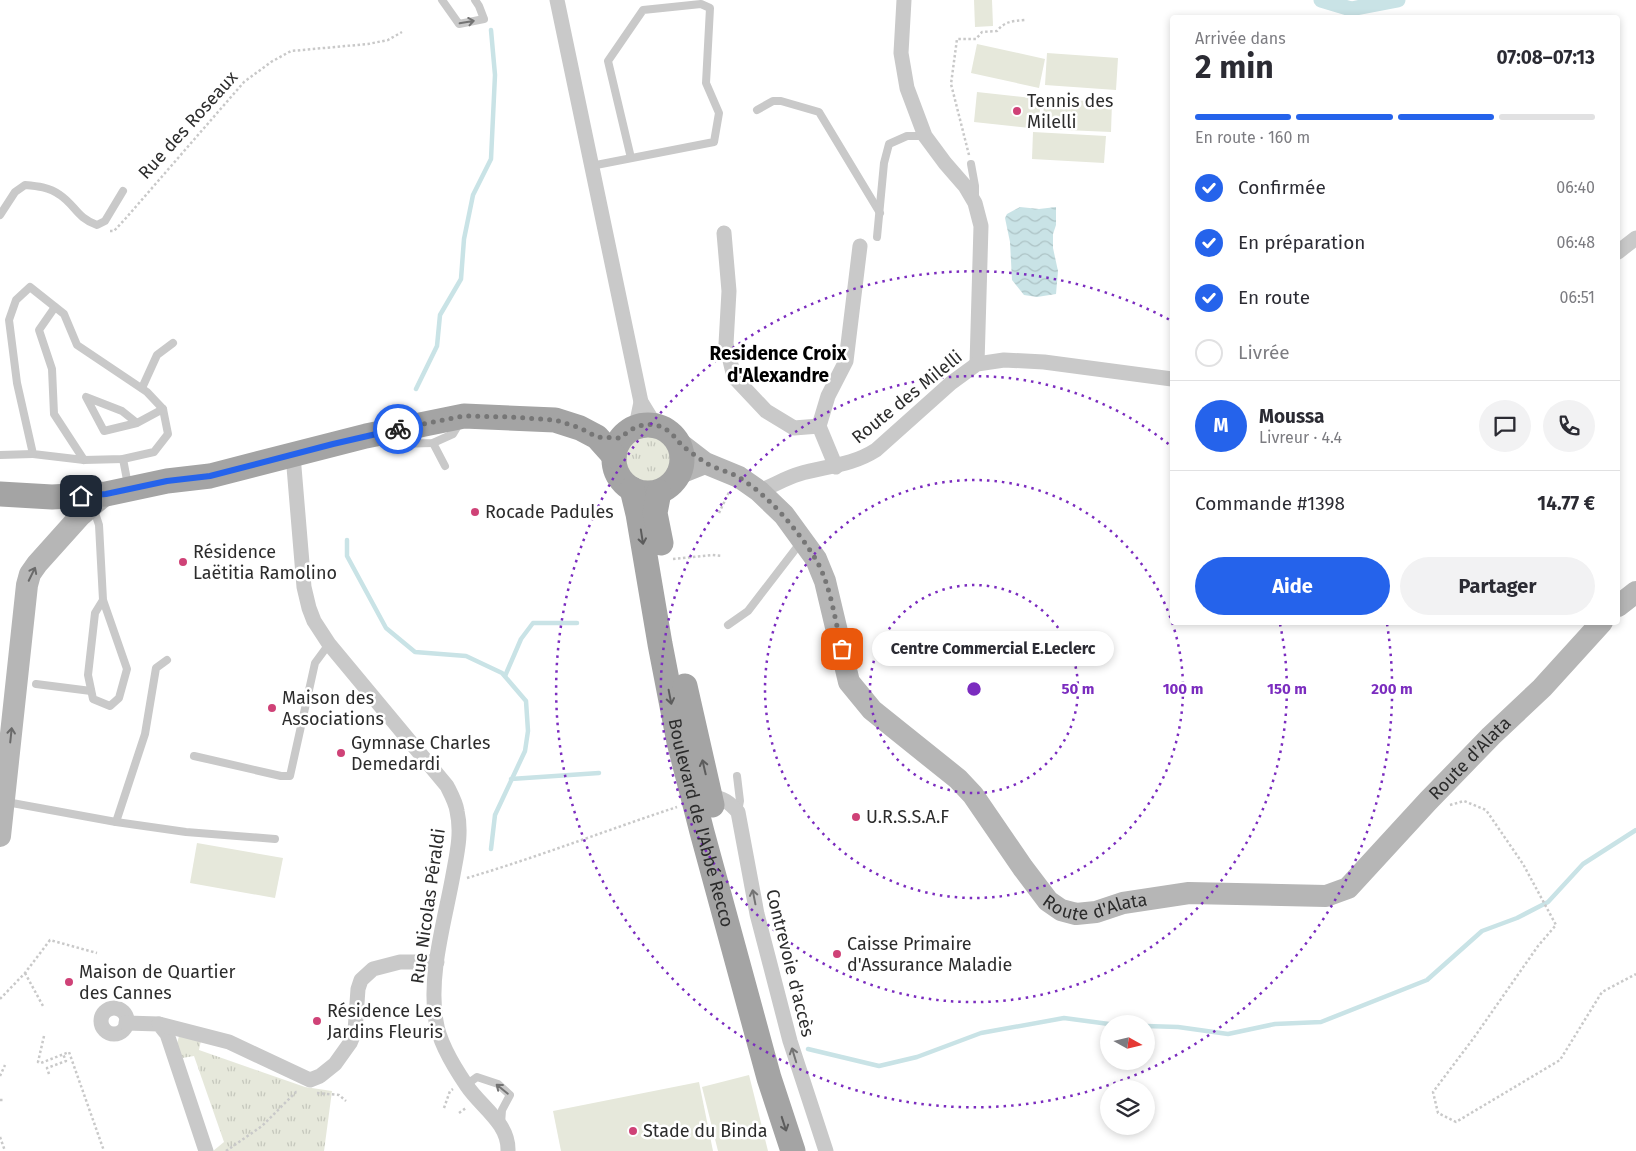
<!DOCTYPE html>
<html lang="fr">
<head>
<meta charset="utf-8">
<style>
  :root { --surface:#fff; --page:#f2f2f3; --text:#2b2b33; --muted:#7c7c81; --line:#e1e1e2; --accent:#2563eb }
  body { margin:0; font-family:"Fira Sans",sans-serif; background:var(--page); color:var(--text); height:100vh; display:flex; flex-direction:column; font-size:19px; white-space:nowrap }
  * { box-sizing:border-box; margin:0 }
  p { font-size:16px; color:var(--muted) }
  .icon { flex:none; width:28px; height:28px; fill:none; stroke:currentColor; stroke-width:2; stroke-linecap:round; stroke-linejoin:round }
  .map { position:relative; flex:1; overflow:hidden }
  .sheet { position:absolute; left:1170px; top:15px; width:450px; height:610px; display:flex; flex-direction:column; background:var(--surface); border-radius:5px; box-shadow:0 2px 8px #0003 }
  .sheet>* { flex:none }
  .needle { width:32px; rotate:98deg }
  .controls { position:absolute; left:1100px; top:1015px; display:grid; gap:10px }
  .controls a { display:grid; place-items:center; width:55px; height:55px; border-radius:50%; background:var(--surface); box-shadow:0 2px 8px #0003; font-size:25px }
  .pin { position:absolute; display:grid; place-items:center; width:42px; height:42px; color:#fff; margin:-21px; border-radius:10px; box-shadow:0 2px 8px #0006 }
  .courier { position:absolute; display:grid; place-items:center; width:50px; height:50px; margin:-25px; border:4px solid #2563eb; border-radius:50%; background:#fff; color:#222; box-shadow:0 1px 6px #0007 }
  .bubble { position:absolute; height:35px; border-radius:18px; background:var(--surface); box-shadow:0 2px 8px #0003; font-size:16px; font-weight:700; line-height:35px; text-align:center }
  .overview em { font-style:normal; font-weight:700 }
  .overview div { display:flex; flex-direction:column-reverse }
  .overview { display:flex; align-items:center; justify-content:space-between; height:85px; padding:0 25px }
  h1 { font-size:32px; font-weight:700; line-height:38px }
  .bar { display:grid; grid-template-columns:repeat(4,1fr); gap:8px 5px; align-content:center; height:60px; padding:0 25px }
  .bar i { height:6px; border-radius:4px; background:var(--line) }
  .bar .on { background:var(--accent) }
  .bar p { grid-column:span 4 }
  .line { display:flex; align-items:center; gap:12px; padding:0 25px; border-top:1px solid var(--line) }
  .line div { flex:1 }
  .round { display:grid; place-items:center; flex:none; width:52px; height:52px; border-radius:26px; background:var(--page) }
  ol { padding:0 25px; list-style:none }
  li { display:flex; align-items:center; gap:15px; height:55px }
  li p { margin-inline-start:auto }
  li .icon { padding:5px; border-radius:50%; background:var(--accent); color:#fff; stroke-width:4 }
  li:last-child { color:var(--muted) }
  li i { width:28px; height:28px; border:2px solid var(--line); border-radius:50% }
  .primary-button { display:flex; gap:10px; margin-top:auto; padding:10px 25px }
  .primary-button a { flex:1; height:58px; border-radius:30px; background:var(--accent); color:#fff; font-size:20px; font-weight:700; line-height:58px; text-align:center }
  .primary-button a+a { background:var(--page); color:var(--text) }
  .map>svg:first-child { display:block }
  .grass { fill:url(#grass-tufts) }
  .garden { fill:#e6e8db }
  .water { fill:url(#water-waves) }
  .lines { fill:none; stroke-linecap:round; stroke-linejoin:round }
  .stream { stroke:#c9e3e6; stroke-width:4.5 }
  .canal { stroke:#c9e3e6; stroke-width:15 }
  .path { stroke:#c9c9c9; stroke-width:2.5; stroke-dasharray:2.5 2.5; stroke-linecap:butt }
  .lane { stroke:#c9c9c9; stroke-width:8 }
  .street { stroke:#c9c9c9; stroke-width:15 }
  .secondary { stroke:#b6b6b6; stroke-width:22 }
  .primary { stroke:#a4a4a4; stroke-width:25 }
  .oneway { stroke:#737373 }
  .oneway2 { stroke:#5c5c5c }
  .oneway3 { stroke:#6a6a6a }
  .done { stroke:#767676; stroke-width:5; stroke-dasharray:0 9 }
  .route { stroke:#2563eb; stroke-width:6 }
  .ring { fill:none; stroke:#7b2cbf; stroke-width:2.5; stroke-dasharray:2.5 5 }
  .poi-dot { fill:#cf4277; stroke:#fff; stroke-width:2 }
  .labels { text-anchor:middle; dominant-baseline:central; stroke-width:5; stroke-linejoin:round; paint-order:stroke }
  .poi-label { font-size:18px; fill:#2c2c2c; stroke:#fff; text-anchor:start }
  .street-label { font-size:18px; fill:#2c2c2c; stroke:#fff }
  .neighbourhood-label { font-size:19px; font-weight:bold; fill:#000; stroke:#fff }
  .centre { fill:#7b2cbf; stroke:#fff; stroke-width:2.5 }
  .ring-label { font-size:15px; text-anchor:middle; font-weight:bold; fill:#7b2cbf; stroke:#fff; stroke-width:5; stroke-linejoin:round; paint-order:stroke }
</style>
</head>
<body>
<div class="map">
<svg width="1636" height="1151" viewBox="0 0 1636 1151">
  <defs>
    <pattern id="grass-tufts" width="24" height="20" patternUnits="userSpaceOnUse" patternTransform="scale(1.25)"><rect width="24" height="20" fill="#e6e8db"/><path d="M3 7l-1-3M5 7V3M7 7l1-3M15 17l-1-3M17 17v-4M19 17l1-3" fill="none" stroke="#c5c7bc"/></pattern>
    <pattern id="water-waves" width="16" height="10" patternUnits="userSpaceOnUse" patternTransform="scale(1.25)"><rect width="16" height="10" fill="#c9e3e6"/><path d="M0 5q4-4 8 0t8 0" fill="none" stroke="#adc3c5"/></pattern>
  </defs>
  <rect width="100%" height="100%" fill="#fff"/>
  <g class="grass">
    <circle cx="649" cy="458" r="25"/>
    <path d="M 179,1036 L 201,1040 L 199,1050 L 305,1087 L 332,1091 L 324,1151 L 213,1151 L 224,1142 L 194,1056 L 182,1058 L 177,1044 Z"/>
  </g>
  <g class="garden">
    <path d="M 974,0 L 992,0 L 993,26 L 975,27 Z"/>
    <path d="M 977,44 L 1045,59 L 1039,88 L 971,73 Z"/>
    <path d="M 1047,53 L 1118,58 L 1116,90 L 1045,85 Z"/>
    <path d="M 977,92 L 1041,99 L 1038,129 L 974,122 Z"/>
    <path d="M 1044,99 L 1112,102 L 1111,132 L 1043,129 Z"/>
    <path d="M 1033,132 L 1106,136 L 1104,163 L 1032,159 Z"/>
    <path d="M 197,843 L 283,858 L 275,898 L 190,883 Z"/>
    <path d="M 749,1075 L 768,1151 L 718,1151 L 702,1087 Z"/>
    <path d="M 699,1082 L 713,1151 L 561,1151 L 553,1111 Z"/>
  </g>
  <path class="water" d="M 1020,207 L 1039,209 L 1056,207 L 1056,225 L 1053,234 L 1053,248 L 1058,271 L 1056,294 L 1037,297 L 1024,295 L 1012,280 L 1010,242 L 1005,218 L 1007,214 Z"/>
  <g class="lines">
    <g class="stream">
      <path d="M 416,389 L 437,346 L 440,315 L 461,279 L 464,239 L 473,195 L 491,159 L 495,75 L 491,30"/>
      <path d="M 347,540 L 347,556 L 386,628 L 415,652 L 466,656 L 502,673 L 526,701 L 528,731 L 525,751 L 495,815 L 491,849"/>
      <path d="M 505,676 L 521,639 L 533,623 L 577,623"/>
      <path d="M 511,779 L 599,773"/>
      <path d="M 1146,1026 L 1178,1027 L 1228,1034 L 1275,1024 L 1321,1022 L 1427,980 L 1482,931 L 1517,918 L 1548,902 L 1583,864 L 1636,830"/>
      <path d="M 808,1049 L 879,1066 L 917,1057 L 981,1033 L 1064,1018 L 1109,1024"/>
    </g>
    <path class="canal" d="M 1321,0 L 1351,9 L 1398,0"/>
    <g class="path">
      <path d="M 969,155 L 951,84 L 957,39 L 976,39 L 982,32 L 997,31 C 1005,21 1013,21 1025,20"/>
      <path d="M 110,231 L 114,231 L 126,218 L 244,82 L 271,62 L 291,51 L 368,44 L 388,40 L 402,32"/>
      <path d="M 719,513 L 729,492"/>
      <path d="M 673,559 L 712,555 L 722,556"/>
      <path d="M 1450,805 L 1464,801 L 1486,810 L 1523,864 L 1556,925 L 1538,946 L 1473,1039 L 1433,1092 L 1438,1113 L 1456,1122 L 1560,1060 L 1602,992 L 1636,974"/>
      <path d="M 467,878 C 538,857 607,830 677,807"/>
      <path d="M 25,973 L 43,1006"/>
      <path d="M 0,999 L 25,973 L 50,940 L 97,953"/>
      <path d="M 44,1036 L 38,1062 L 41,1063 L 69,1052 L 104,1151"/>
      <path d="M 49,1074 L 47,1068 L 66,1061 L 63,1054"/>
      <path d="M 0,1076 L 5,1065"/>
      <path d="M 317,1093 L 339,1095 L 346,1101"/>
      <path d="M 0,1100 L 4,1100"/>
      <path d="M 444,1108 L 450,1091 L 453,1089"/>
      <path d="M 459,1113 L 466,1108"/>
      <path d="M 0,1137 L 5,1151"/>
      <path d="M 226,1151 L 262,1126 L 296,1092 L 299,1092"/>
    </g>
    <g class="lane">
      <path d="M 442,0 L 459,24 L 484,19 L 479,6 L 475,0"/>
      <path d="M 757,110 L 773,101 L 781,101 L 819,112 L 880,213"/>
      <path d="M 971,164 L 975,186 L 975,199"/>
      <path d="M 591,166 L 714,142 L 719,113 L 706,83 L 710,8 L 701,4 L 643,10 L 608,61 L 631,158"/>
      <path d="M 0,215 L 15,192 L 25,185 C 37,186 49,187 60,195 C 75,205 77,218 97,225 L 105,221 L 123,191"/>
      <path d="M 877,237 L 884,163 L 889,144 L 907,136 L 925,136"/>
      <path d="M 30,287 L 64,314 L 77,345 L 147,392 L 163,409 L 168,434 L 154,452 L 123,459 L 84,460 L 33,454 L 17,383 L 9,320 L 16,300 Z"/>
      <path d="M 55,307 L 39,330 L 52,369 L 54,414 L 84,460"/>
      <path d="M 142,388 L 157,355 L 173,343"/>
      <path d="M 137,423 L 122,411 L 86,397 L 104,431 L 137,423 L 163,409"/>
      <path d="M 386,437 L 394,444 L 433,443 L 453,434 L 459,424"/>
      <path d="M 433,443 L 445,466"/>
      <path d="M 0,455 L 33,454"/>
      <path d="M 123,459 L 128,485"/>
      <path d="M 93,507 L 99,525 L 103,600 L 127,669 L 119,698 L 110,706 L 93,699 L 88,675 L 95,613 L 103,600"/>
      <path d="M 728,625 L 748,611 L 801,542"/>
      <path d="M 36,684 L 91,691"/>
      <path d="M 194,756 L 281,776 L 290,776 L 315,663 L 329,644"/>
      <path d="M 737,776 L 740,801 L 738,811"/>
      <path d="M 5,805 L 12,803 L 116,822 L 145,734 L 156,668 L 167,660"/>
      <path d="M 116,822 L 186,832 L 275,839"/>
      <path d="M 466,1085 L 477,1077 L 498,1084 L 510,1095 L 502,1110 L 501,1124"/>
    </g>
    <g class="street">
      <path d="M 557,0 L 641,402 L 655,425"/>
      <path d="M 904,0 L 901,53 L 907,88 L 925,136 L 945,163 L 965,186 L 975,203 L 981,226 L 977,364"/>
      <path d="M 724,233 L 729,291 L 726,344 L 734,377 L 766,411 L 794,428 L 819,426"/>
      <path d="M 1618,252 L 1636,238"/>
      <path d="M 636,426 L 641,402"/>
      <path d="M 293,455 L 304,587 L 309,608 L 314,621 L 329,644 L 447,786 C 451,794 456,803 457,811 C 462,833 457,853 453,875 C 445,920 428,975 436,1021 C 439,1043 454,1067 467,1086 C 481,1107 509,1123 508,1151"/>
      <path d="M 836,467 L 819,426 L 828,396 L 846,361 L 860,246"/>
      <path d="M 759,491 C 773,486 785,478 799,474 C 826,466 851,466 876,450 L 951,383 L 977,364 L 1004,360 L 1044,362 L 1172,379"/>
      <path d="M 710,797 C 723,797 730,803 738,812 L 757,914 L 790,1041 L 826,1151"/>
      <circle cx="114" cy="1021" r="13"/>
      <path d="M 126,1023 L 159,1024 L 167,1034 L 206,1151"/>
      <path d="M 159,1024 L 229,1042 L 310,1080 L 320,1076 L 335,1064 L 350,1043 L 355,1031 L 358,989 L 361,980 L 373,969 L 400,962 L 437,962"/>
    </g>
    <g class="secondary">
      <path id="s1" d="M 679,443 L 705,463 L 739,477 L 759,491 L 784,515 L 816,559 L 825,581 L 849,682 L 872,710 L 958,779 L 973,795 L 1023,868 L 1048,901 L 1061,910 L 1076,914 L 1096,912 L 1123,903 L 1189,893 L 1326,896 L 1348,888 L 1428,801 L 1491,736 L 1542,688 L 1602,622"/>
      <path d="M 680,473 L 705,463"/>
      <path d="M 1618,606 L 1636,592"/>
      <path d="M 0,836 L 27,585 L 30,574 L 37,564 L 81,515 L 106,494"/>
    </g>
    <g class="primary">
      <circle cx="648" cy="459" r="34"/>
      <path id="s2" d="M 632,489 L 638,514 L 660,644 L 679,742 L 702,832 L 769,1078 L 793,1151"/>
      <path d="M 659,492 L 655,513 L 661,543"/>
      <path d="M 0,494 L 52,497 L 106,494 L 167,481 L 210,476 L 366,436 L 464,416 L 555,420 L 580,428 L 597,437 L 614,456"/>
      <path d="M 685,686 L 712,805"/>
    </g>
  </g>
  <defs><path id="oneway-shaft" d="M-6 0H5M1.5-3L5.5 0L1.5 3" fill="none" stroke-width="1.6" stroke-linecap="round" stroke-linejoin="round" transform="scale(1.25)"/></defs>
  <g class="oneway">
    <use href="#oneway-shaft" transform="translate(467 22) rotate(-10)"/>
    <use href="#oneway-shaft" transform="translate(754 897) rotate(-101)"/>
    <use href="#oneway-shaft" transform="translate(794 1055) rotate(-107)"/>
    <use href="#oneway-shaft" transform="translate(502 1089) rotate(-141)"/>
  </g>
  <g class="oneway2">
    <use href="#oneway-shaft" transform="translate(642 537) rotate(81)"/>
    <use href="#oneway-shaft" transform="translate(670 697) rotate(79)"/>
    <use href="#oneway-shaft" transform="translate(704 767) rotate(-103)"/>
    <use href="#oneway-shaft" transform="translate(784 1124) rotate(72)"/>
  </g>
  <g class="oneway3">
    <use href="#oneway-shaft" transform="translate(32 574) rotate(-64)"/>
    <use href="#oneway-shaft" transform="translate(11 735) rotate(-84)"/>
  </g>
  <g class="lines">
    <path class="done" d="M 398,429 L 464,416 L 511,417 L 555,420 L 580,428 L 597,437 L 621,438 C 635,423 655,419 671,433 C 674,436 676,439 679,442 C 685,449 695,455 703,461 C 714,469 729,471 740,478 C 770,497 796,528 815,558 C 830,582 835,620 842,649"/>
    <path class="route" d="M 81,496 L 106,494 L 167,481 L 210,476 L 333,444 L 398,429"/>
  </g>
  <g class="ring">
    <circle cx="974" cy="689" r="104"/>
    <circle cx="974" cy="689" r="209"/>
    <path d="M1280 624A313 313 0 1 1 1171 446"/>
    <path d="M1387 624A418 418 0 1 1 1170 320"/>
  </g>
  <g class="poi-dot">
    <circle cx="1017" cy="111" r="5"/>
    <circle cx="475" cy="512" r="5"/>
    <circle cx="183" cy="562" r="5"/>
    <circle cx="272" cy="708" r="5"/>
    <circle cx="341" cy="753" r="5"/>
    <circle cx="856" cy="817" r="5"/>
    <circle cx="837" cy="954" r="5"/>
    <circle cx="69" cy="982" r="5"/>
    <circle cx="317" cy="1021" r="5"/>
    <circle cx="633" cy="1131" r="5"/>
  </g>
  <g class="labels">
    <g class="poi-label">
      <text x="1027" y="101">Tennis des<tspan x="1027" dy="21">Milelli</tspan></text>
      <text x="485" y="512">Rocade Padules</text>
      <text x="193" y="552">Résidence<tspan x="193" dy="21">Laëtitia Ramolino</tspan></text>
      <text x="282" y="698">Maison des<tspan x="282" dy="21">Associations</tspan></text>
      <text x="351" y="743">Gymnase Charles<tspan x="351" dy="21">Demedardi</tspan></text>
      <text x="866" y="817">U.R.S.S.A.F</text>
      <text x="847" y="944">Caisse Primaire<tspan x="847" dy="21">d'Assurance Maladie</tspan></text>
      <text x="79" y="972">Maison de Quartier<tspan x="79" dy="21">des Cannes</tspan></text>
      <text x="327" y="1011">Résidence Les<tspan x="327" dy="21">Jardins Fleuris</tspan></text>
      <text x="643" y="1131">Stade du Binda</text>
    </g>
    <g class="street-label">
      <text transform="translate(188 125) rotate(-48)">Rue des Roseaux</text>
      <text transform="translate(907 397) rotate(-39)">Route des Milelli</text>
      <text stroke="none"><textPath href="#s1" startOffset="1094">Route d'Alata</textPath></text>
      <text stroke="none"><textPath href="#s2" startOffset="341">Boulevard de l'Abbé Recco</textPath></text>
      <text stroke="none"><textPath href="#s1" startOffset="659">Route d'Alata</textPath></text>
      <text transform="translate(428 906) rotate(-82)">Rue Nicolas Péraldi</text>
      <text transform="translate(790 963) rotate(76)">Contrevoie d'accès</text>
    </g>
    <g class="neighbourhood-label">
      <text x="778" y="353">Residence Croix<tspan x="778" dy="22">d'Alexandre</tspan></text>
    </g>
  </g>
  <circle cx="974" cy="689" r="8" class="centre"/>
  <g class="ring-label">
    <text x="1078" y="694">50 m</text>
    <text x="1183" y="694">100 m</text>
    <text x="1287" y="694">150 m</text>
    <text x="1392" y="694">200 m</text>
  </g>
</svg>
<div class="controls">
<a><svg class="needle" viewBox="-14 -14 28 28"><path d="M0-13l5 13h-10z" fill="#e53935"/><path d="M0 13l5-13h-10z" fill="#7c7c81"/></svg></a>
<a><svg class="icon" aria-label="layers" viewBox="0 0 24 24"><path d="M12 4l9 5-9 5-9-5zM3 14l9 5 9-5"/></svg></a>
</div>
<div class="pin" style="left:842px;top:649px;background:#ea580c"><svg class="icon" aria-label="bag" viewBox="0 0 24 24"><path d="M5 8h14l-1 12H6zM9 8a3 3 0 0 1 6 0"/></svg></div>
<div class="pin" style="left:81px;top:496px;background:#1f2937"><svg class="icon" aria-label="home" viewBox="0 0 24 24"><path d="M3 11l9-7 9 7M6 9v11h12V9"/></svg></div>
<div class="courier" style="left:398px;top:429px"><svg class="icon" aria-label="bike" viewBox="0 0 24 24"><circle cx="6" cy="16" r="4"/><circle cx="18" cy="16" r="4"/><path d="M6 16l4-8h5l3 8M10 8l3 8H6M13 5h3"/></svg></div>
<div class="bubble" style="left:872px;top:631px;width:242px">Centre Commercial E.Leclerc</div>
<section class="sheet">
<div class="overview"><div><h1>2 min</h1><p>Arrivée dans</p></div><em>07:08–07:13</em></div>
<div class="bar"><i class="on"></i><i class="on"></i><i class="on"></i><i></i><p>En route · 160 m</p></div>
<ol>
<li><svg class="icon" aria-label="check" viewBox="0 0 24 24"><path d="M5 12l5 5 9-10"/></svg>Confirmée<p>06:40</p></li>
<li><svg class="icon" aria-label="check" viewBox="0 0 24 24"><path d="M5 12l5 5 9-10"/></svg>En préparation<p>06:48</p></li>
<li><svg class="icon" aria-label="check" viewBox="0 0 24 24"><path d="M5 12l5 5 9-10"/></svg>En route<p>06:51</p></li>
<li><i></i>Livrée</li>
</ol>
<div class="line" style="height:90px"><b class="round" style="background:var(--accent);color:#fff">M</b><div><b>Moussa</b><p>Livreur · 4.4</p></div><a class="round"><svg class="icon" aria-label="chat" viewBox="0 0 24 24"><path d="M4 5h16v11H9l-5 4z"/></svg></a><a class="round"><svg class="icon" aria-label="phone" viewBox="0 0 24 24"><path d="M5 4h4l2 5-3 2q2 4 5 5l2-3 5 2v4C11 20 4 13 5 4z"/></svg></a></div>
<div class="line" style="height:65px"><div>Commande #1398</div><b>14.77 €</b></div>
<div class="primary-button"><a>Aide</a><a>Partager</a></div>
</section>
</div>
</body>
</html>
